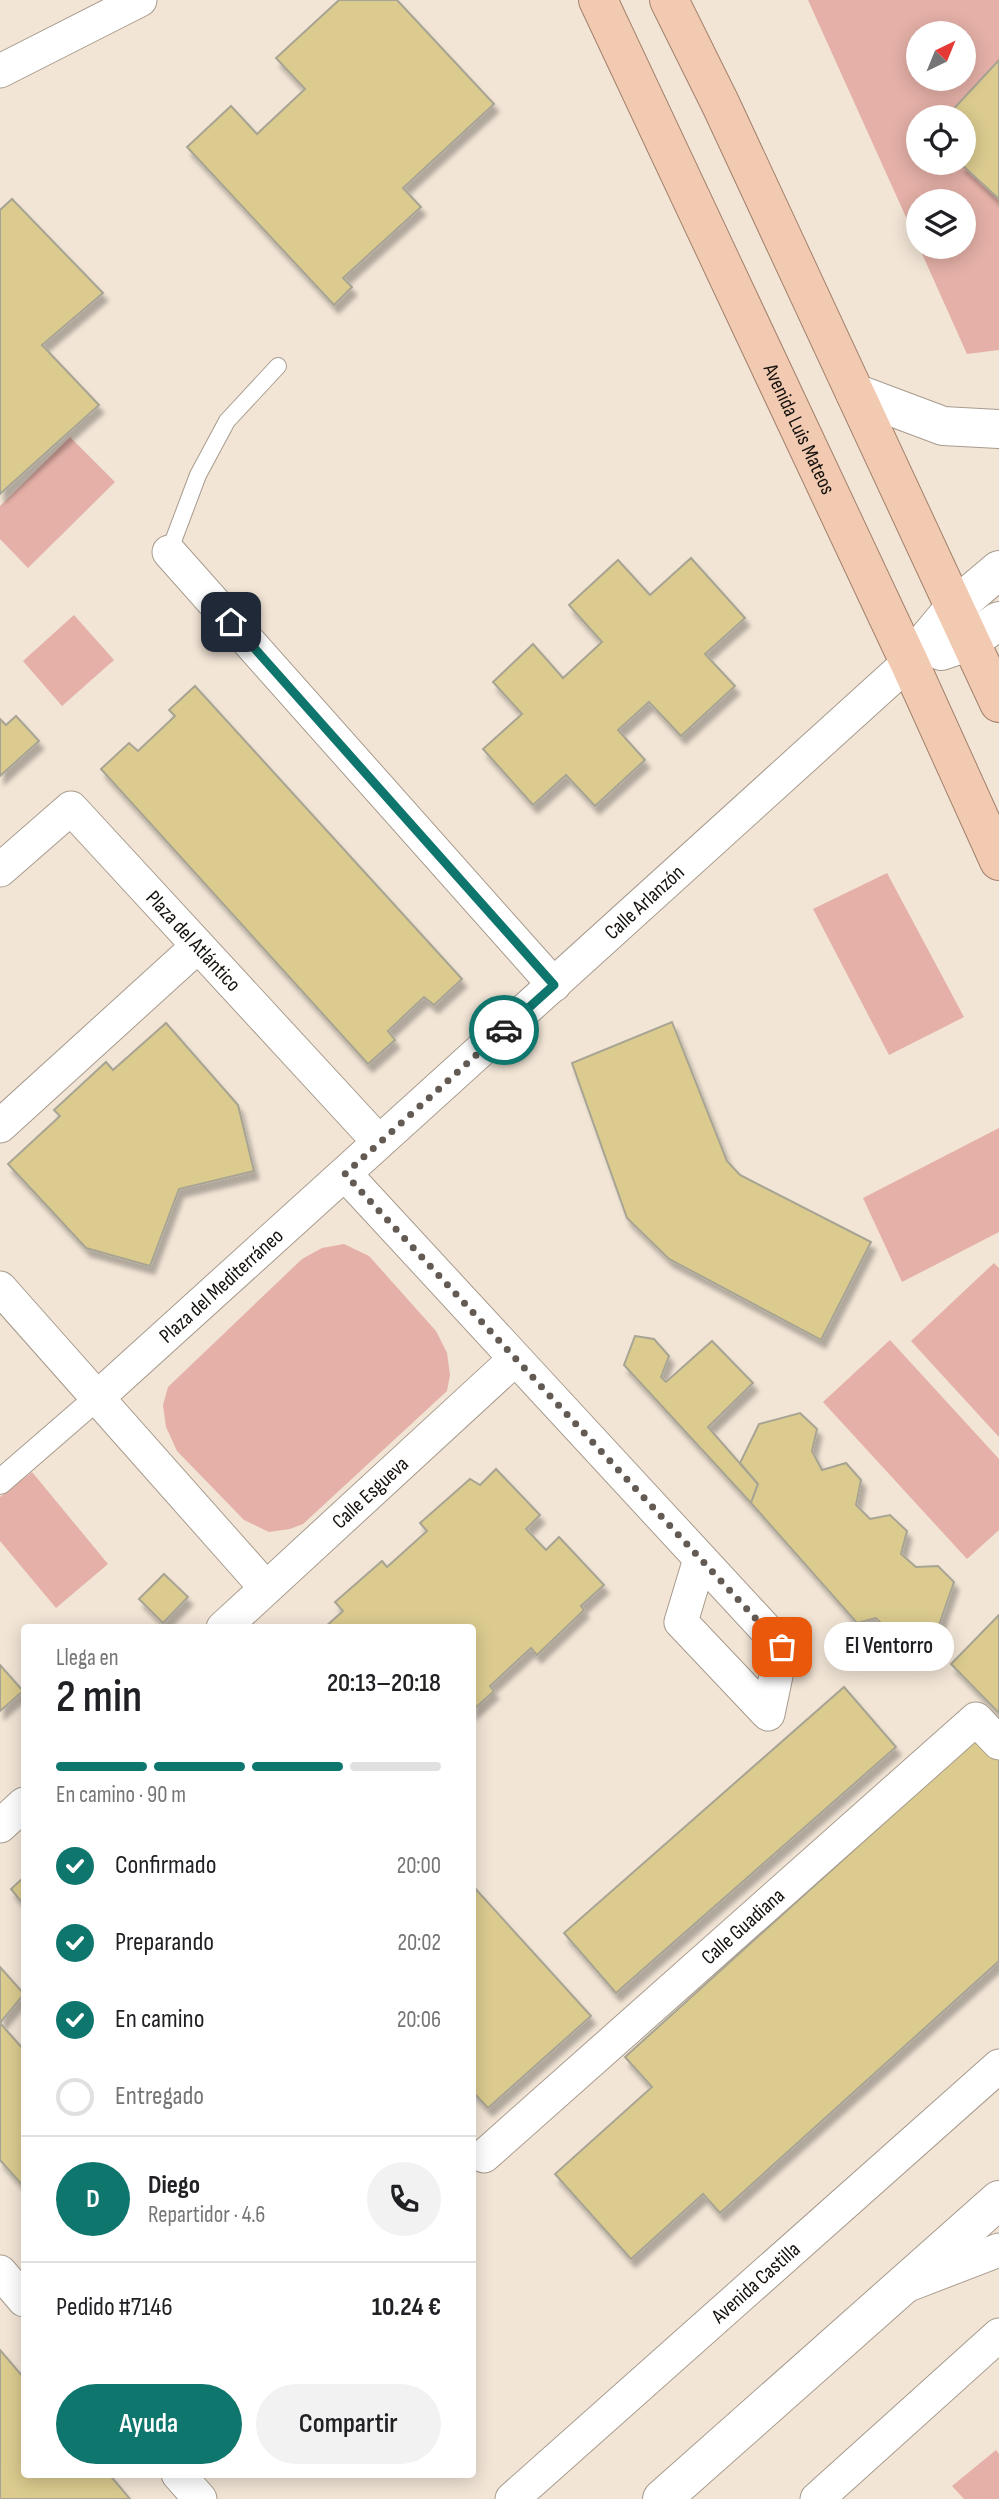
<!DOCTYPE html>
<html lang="es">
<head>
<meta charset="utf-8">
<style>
  :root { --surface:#fff; --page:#f2f2f2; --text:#202124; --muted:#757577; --line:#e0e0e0; --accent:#0f766e }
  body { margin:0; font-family:"Sofia Sans Condensed",sans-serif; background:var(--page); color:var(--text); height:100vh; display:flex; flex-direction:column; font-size:26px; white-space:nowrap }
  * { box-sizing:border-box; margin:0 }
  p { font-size:23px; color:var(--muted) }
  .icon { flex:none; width:38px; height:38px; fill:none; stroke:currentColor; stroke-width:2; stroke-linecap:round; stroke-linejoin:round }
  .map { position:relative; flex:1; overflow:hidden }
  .drawer { position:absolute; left:21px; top:1624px; width:455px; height:854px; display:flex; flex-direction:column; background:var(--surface); border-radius:7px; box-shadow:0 4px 18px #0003 }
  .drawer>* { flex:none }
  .needle { width:46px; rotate:43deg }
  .fabs { position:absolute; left:906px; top:21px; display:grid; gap:14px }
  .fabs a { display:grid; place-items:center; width:70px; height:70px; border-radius:50%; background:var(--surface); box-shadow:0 4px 18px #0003; font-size:35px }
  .pin { position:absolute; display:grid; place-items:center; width:60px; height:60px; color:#fff; margin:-30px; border-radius:14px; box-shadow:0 4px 10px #0006 }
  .courier { position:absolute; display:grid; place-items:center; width:70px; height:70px; margin:-35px; border:5px solid #0f766e; border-radius:50%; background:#fff; color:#222; box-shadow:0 2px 9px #0007 }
  .bubble { position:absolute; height:49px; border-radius:24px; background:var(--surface); box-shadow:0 4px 18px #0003; font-size:23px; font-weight:600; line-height:49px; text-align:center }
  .headline em { font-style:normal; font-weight:600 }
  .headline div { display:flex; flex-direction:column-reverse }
  .headline { display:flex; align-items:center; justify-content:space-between; height:119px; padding:0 35px }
  h1 { font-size:46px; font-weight:600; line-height:52px }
  .bar { display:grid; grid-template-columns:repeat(4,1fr); gap:10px 7px; align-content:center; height:84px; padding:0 35px }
  .bar i { height:9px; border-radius:5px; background:var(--line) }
  .bar .selected { background:var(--accent) }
  .bar p { grid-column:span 4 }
  .line { display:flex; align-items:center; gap:18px; padding:0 35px; border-top:2px solid var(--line) }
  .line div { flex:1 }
  .round { display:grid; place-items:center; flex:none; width:74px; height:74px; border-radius:37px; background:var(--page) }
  ol { padding:0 35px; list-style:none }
  li { display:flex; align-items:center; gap:21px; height:77px }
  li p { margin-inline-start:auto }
  li .icon { padding:7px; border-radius:50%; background:var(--accent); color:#fff; stroke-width:4 }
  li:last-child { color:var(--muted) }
  li i { width:38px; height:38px; border:4px solid var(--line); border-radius:50% }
  .action { display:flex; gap:14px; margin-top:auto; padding:14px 35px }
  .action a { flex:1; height:80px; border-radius:42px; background:var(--accent); color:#fff; font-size:28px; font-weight:600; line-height:80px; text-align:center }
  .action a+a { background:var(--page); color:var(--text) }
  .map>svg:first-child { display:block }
  .green { fill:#e4b0a7; fill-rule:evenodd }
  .building { fill:#dbcb8f; stroke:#a8a493; stroke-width:2; filter:url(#shadow) }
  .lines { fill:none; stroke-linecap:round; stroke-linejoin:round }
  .service-casing { stroke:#a79b8d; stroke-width:18 }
  .pedestrian-casing { stroke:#a79b8d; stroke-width:26 }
  .minor-casing { stroke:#a79b8d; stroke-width:35 }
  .tertiary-casing { stroke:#a79b8d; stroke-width:40 }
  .trunk-casing { stroke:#a2806b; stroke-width:40 }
  .service { stroke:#fff; stroke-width:16 }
  .pedestrian { stroke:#fff; stroke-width:24 }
  .minor { stroke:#fff; stroke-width:33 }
  .tertiary { stroke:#fff; stroke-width:38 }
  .trunk { stroke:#f2cab2; stroke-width:38 }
  .done { stroke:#635b53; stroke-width:7; stroke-dasharray:0 12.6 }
  .route { stroke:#0f766e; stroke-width:9 }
  .labels { text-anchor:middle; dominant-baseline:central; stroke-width:5; stroke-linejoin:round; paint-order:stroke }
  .street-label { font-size:21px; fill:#16110c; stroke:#f2e5d6 }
</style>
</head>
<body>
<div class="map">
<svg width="999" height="2499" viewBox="0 0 999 2499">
  <defs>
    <filter id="shadow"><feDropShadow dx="4.5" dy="8" stdDeviation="2" flood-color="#0004"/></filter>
  </defs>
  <rect width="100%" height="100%" fill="#f2e5d6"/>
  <g class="green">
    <path d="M 808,0 L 999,0 L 999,350 L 967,354 L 919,247 L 964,247 L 964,201 L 919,201 L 919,246 ZM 919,33 L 964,33 L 964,79 L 919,79 ZM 919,117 L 964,117 L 964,163 L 919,163 Z"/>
    <path d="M 70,437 L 115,482 L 28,568 L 0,539 L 0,506 Z"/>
    <path d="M 74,615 L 114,660 L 62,706 L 23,661 Z"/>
    <path d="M 887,873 L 964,1017 L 889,1055 L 813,909 Z"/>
    <path d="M 999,1128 L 999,1232 L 902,1282 L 863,1198 Z"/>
    <path d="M 344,1244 L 369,1256 L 436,1331 L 447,1353 L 450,1375 L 447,1391 L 303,1524 L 290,1529 L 269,1532 L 244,1520 L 177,1451 L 166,1427 L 163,1405 L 168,1387 L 302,1259 L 322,1248 Z"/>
    <path d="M 994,1263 L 999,1268 L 999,1437 L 911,1341 Z"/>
    <path d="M 890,1340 L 999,1459 L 999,1530 L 967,1559 L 823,1402 Z"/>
    <path d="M 32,1472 L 108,1564 L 56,1608 L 0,1541 L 0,1497 Z"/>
    <path d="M 996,2450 L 999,2454 L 999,2499 L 964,2499 L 952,2486 Z"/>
  </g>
  <g class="building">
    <path d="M 339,0 L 397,0 L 494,104 L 403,188 L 421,207 L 343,278 L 352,287 L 334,305 L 187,147 L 231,106 L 257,134 L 305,89 L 276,58 Z"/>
    <path d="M 999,60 L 999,199 L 960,163 L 964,163 L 964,117 L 946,117 Z"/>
    <path d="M 12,199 L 103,293 L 42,345 L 99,405 L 0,494 L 0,210 Z"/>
    <path d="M 691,558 L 745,618 L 705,654 L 735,686 L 681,736 L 649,702 L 618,730 L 645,760 L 595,806 L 566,775 L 533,805 L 483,749 L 522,714 L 493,682 L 533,644 L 563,678 L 602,642 L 569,605 L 618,560 L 650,595 Z"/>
    <path d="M 195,686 L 462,979 L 434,1005 L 424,997 L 388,1031 L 395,1040 L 368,1064 L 101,769 L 129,743 L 138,751 L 175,716 L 169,710 Z"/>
    <path d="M 16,716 L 39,741 L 0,776 L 0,719 L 6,725 Z"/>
    <path d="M 672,1022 L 727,1161 L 740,1175 L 871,1242 L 821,1340 L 669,1259 L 627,1218 L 572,1063 Z"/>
    <path d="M 166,1023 L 238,1105 L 254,1171 L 179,1189 L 150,1266 L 86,1248 L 8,1164 L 60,1116 L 54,1110 L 106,1062 L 113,1070 Z"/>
    <path d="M 635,1336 L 654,1339 L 669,1356 L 661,1377 L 666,1382 L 712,1341 L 753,1383 L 708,1427 L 758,1484 L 751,1503 L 624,1365 Z"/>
    <path d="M 800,1413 L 817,1429 L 812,1451 L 822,1470 L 846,1463 L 861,1480 L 856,1505 L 870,1519 L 890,1515 L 907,1531 L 901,1554 L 916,1567 L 938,1566 L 954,1582 L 939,1625 L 895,1637 L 876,1618 L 857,1623 L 751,1503 L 758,1484 L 740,1463 L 759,1424 Z"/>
    <path d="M 496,1469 L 540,1515 L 526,1529 L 546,1550 L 559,1537 L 604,1585 L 581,1606 L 584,1610 L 537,1655 L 531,1648 L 490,1686 L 494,1691 L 472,1711 L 472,1628 L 324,1628 L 343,1611 L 335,1602 L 382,1561 L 387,1567 L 427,1531 L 420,1523 L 470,1479 L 480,1485 Z"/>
    <path d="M 164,1574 L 188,1597 L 163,1623 L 139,1599 Z"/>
    <path d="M 999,1615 L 999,1713 L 951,1664 Z"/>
    <path d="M 0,1665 L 23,1691 L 0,1711 Z"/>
    <path d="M 844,1687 L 896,1747 L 616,1993 L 564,1933 Z"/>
    <path d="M 982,1734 L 999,1753 L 999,1961 L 720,2213 L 703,2194 L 631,2259 L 555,2174 L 652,2087 L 625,2057 Z"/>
    <path d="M 24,1877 L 24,1905 L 11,1889 Z"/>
    <path d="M 472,1885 L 591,2016 L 488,2108 L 472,2091 Z"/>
    <path d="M 0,1967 L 24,1994 L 0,2023 Z"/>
    <path d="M 0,2023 L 24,2050 L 24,2187 L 0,2160 Z"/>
    <path d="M 0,2350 L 24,2378 L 24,2474 L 109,2474 L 130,2499 L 0,2499 Z"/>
  </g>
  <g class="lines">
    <g class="service-casing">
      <path id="service" d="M 169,552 L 198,475 L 227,421 L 278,366"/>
    </g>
    <g class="pedestrian-casing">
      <path id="pedestrian" d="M 0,1482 L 98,1397"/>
    </g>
    <g class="minor-casing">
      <g id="minor">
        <path d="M 0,71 L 140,0"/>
        <path d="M 169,552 L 554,985"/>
        <path id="s1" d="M 0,870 L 71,808 L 379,1142"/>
        <path d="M 0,1126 L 198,946"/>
        <path d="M 345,1174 L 782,1647 L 768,1714 L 681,1622 L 700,1559"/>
        <path d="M 0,1288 L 266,1588"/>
        <path id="s2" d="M 98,1397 L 909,662"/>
        <path id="s3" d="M 223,1628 L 515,1359"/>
        <path d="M 0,1826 L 24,1804"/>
        <path id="s4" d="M 484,2156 L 976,1719 L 999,1743"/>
        <path d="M 0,2272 L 24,2300"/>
        <path d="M 908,2285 L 999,2250"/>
        <path d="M 178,2474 L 200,2499"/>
        <path id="s5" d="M 512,2499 L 999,2066"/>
        <path d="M 817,2499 L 999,2335"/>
      </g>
    </g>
    <g class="tertiary-casing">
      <g id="tertiary">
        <path d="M 855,393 L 943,426 L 999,429"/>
        <path d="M 941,651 L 970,641 L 999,621"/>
        <path d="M 909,662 L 954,608 L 999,570"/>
        <path d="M 662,2499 L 999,2200"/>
      </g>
    </g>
    <g class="trunk-casing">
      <g id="trunk">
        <path id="s6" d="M 598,0 L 909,662 L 999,861"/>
        <path d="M 669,0 L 721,105 L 999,703"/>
      </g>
    </g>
    <use href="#service" class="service"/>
    <use href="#pedestrian" class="pedestrian"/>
    <use href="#minor" class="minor"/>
    <use href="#tertiary" class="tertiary"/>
    <use href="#trunk" class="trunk"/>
  </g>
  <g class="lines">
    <path class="done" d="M 504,1030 L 345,1174 L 782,1647"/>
    <path class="route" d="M 231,622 L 554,985 L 504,1030"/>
  </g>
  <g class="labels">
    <g class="street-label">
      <text stroke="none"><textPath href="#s6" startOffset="474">Avenida Luis Mateos</textPath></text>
      <text stroke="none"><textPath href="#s2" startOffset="737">Calle Arlanzón</textPath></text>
      <text stroke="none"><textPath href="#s1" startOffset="275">Plaza del Atlántico</textPath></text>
      <text stroke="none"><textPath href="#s2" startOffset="166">Plaza del Mediterráneo</textPath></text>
      <text stroke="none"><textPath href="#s3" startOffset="200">Calle Esgueva</textPath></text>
      <text stroke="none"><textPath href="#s4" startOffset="346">Calle Guadiana</textPath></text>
      <text stroke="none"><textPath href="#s5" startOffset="326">Avenida Castilla</textPath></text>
    </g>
  </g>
</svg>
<div class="fabs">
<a><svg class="needle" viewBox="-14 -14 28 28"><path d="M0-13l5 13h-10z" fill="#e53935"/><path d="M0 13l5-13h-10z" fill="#757577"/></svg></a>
<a><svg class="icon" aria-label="locate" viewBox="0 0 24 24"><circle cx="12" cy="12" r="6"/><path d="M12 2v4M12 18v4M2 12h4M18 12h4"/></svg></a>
<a><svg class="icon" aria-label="layers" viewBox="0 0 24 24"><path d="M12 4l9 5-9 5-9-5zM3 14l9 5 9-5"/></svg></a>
</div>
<div class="pin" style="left:782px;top:1647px;background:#ea580c"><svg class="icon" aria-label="bag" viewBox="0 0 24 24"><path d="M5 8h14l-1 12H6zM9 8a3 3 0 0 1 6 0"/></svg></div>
<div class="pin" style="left:231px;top:622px;background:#1f2937"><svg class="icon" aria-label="home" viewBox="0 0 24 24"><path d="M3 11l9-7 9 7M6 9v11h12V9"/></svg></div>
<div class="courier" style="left:504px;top:1030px"><svg class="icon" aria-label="car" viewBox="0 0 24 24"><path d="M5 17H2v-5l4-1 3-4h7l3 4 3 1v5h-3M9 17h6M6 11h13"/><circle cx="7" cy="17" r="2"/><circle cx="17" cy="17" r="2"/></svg></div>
<div class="bubble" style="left:824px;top:1622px;width:130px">El Ventorro</div>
<section class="drawer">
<div class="headline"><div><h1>2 min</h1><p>Llega en</p></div><em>20:13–20:18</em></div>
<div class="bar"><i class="selected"></i><i class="selected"></i><i class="selected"></i><i></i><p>En camino · 90 m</p></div>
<ol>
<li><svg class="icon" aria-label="check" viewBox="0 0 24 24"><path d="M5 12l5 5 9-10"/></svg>Confirmado<p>20:00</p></li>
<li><svg class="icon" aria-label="check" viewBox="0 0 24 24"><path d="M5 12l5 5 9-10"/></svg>Preparando<p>20:02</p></li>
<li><svg class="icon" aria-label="check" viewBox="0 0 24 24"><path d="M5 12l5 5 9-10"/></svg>En camino<p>20:06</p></li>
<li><i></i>Entregado</li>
</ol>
<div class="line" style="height:126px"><b class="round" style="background:var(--accent);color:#fff">D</b><div><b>Diego</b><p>Repartidor · 4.6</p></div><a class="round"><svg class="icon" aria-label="phone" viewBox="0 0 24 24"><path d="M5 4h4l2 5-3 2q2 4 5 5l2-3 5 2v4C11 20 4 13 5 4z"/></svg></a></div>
<div class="line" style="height:91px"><div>Pedido #7146</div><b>10.24 €</b></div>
<div class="action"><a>Ayuda</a><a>Compartir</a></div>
</section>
</div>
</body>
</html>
